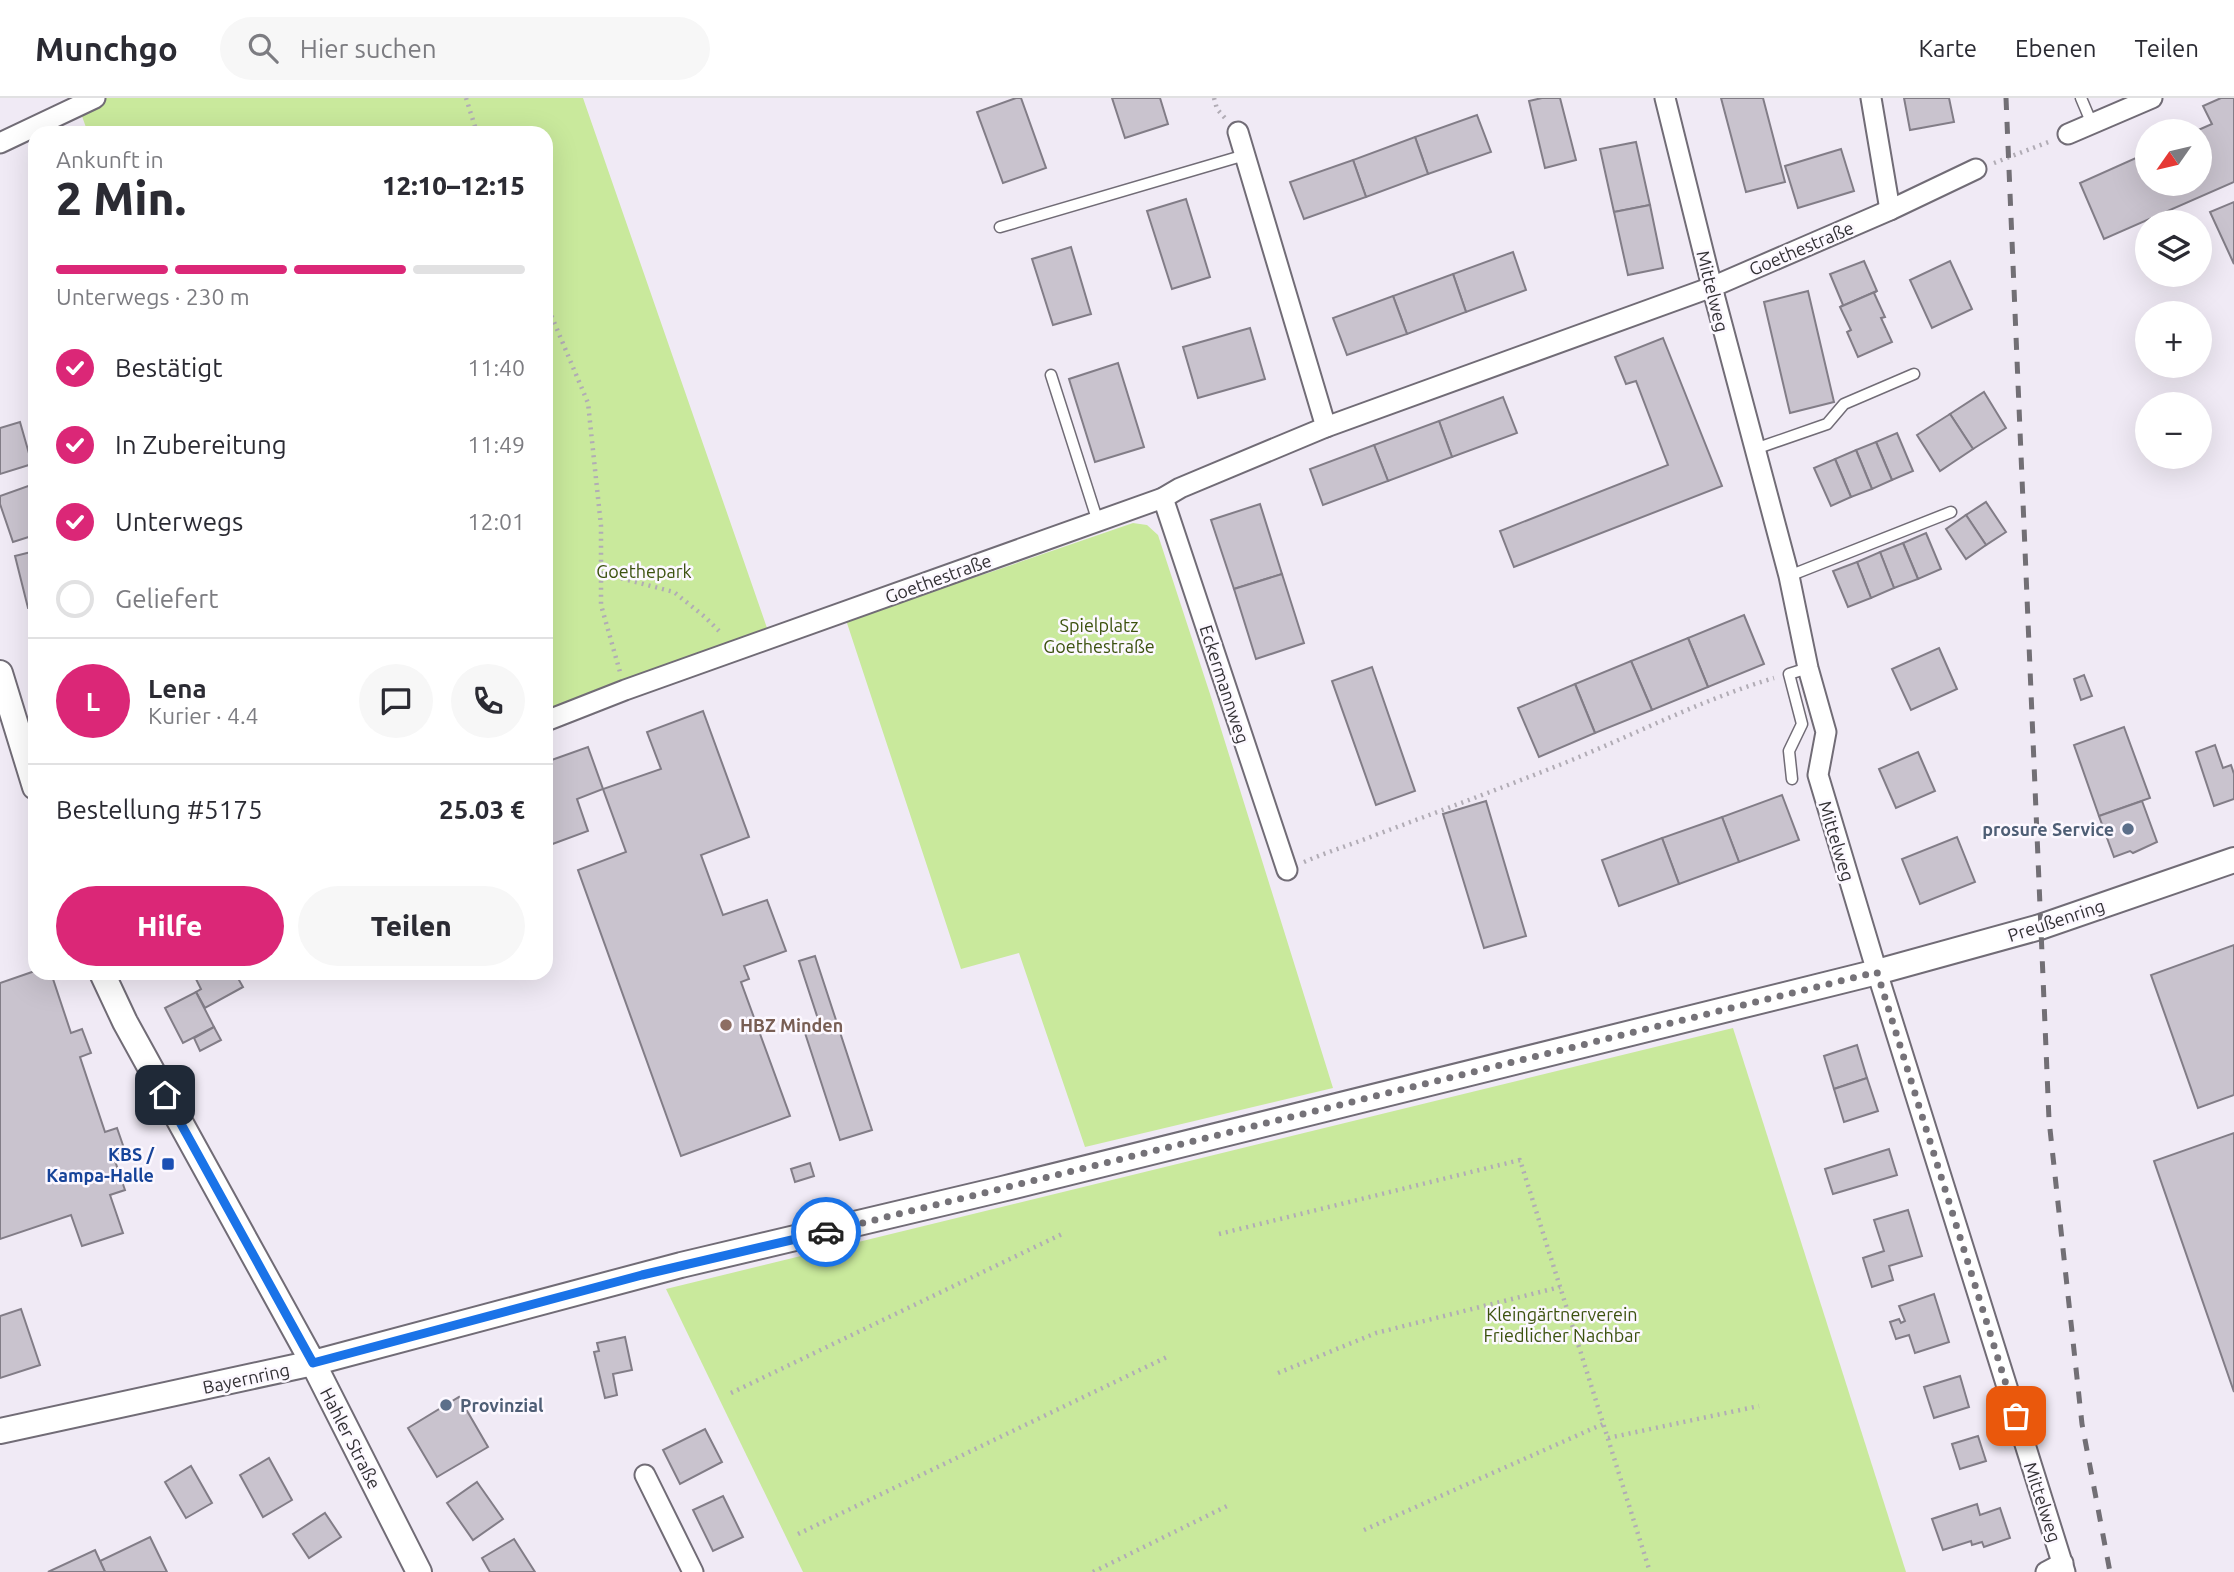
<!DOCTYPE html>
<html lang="de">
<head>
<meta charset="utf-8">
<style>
  :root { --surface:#fff; --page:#f7f7f7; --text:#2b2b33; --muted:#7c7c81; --line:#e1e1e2; --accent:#db2777 }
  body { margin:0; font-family:Ubuntu,sans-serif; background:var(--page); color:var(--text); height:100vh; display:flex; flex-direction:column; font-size:26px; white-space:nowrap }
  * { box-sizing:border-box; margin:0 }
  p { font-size:23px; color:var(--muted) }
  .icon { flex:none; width:38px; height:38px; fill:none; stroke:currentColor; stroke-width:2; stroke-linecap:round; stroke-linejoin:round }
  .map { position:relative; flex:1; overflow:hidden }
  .drawer { position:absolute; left:28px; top:28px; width:525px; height:854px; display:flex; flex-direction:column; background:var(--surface); border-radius:21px; box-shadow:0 7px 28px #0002 }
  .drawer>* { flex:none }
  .needle { width:46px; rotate:236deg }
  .buttons { position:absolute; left:2135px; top:21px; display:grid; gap:14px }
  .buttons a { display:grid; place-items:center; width:77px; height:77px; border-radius:50%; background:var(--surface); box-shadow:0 7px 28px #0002; font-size:35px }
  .pin { position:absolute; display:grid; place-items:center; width:60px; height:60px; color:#fff; margin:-30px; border-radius:14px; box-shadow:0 4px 10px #0006 }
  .courier { position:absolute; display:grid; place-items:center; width:70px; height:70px; margin:-35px; border:5px solid #1a73e8; border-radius:50%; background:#fff; color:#222; box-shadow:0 2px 9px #0007 }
  .overview em { font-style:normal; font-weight:800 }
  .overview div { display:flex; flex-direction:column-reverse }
  .overview { display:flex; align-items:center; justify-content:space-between; height:119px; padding:0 28px }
  h1 { font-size:46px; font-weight:800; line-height:52px }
  .bar { display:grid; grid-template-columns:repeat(4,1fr); gap:10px 7px; align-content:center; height:84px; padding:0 28px }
  .bar i { height:9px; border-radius:5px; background:var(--line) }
  .bar .active { background:var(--accent) }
  .bar p { grid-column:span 4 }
  .line { display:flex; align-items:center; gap:18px; padding:0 28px; border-top:2px solid var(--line) }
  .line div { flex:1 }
  .round { display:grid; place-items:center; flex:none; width:74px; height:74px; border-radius:37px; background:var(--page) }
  ol { padding:0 28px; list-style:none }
  li { display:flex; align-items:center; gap:21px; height:77px }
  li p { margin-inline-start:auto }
  li .icon { padding:7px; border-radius:50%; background:var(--accent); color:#fff; stroke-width:4 }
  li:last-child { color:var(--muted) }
  li i { width:38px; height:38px; border:4px solid var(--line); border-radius:50% }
  .primary-button { display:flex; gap:14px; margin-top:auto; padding:14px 28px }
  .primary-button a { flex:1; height:80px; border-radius:42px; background:var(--accent); color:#fff; font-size:28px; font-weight:800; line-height:80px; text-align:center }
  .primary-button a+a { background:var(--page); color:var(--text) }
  header { display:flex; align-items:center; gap:42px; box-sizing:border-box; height:98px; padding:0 35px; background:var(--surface); border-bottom:2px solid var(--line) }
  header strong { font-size:33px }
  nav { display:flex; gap:38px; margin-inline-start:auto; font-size:24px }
  .search { width:490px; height:63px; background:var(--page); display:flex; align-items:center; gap:18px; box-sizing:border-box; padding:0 24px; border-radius:38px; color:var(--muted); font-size:26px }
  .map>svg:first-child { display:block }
  .green { fill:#c9e99c }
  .building { fill:#c9c3ce; stroke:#827d87; stroke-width:2 }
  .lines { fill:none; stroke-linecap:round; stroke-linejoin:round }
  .service-casing { stroke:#716c76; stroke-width:13 }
  .minor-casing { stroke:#716c76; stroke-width:23 }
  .tertiary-casing { stroke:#716c76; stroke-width:28 }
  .path { stroke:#b1acb5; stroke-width:4.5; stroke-dasharray:2 5; stroke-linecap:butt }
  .service { stroke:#fff; stroke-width:10 }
  .minor { stroke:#fff; stroke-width:19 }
  .tertiary { stroke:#fff; stroke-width:24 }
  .rail { stroke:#726f75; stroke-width:5; stroke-dasharray:12 12; stroke-linecap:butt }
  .done { stroke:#757278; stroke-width:7; stroke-dasharray:0 12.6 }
  .route { stroke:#1a73e8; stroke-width:9 }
  .service-dot { fill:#5c6f8a; stroke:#fcf8ff; stroke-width:2.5 }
  .education-dot { fill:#8d6e63; stroke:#fcf8ff; stroke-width:2.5 }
  .transit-dot { fill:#1a4fb4; stroke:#fcf8ff; stroke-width:2.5 }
  .labels { text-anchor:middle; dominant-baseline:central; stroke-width:5; stroke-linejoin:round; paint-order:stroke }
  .street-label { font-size:18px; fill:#333135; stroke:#fcf8ff }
  .park-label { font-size:18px; fill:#3c520f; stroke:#fcf8ff }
  .service-label { font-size:18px; font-weight:bold; fill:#4e5e75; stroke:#fcf8ff; text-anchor:end }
  .education-label { font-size:18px; font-weight:bold; fill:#785e54; stroke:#fcf8ff; text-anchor:start }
  .transit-label { font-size:18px; font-weight:bold; fill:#164399; stroke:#fcf8ff; text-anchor:end }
</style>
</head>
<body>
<header>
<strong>Munchgo</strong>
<div class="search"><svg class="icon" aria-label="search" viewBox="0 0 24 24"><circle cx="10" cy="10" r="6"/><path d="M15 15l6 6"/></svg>Hier suchen</div>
<nav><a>Karte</a><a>Ebenen</a><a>Teilen</a></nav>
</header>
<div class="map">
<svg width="2234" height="1474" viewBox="0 0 2234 1474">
  <rect width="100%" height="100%" fill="#f0eaf5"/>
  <g class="green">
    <path d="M 95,0 L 583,0 L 767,530 L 546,613 L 546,35 L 88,35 L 78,7 Z"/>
    <path d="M 1133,425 L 1147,427 L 1158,437 L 1211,599 L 1333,990 L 1085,1049 L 1019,855 L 961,871 L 845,519 L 988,475 Z"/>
    <path d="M 1733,930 L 1906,1474 L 803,1474 L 666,1191 Z"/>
  </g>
  <g class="building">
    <path d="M 1016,0 L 1021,0 L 1046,70 L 1003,85 L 977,14 Z"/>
    <path d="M 1112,0 L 1160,0 L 1168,26 L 1125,40 Z"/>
    <path d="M 1542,0 L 1560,0 L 1576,62 L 1545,70 L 1529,3 Z"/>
    <path d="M 1721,0 L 1763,0 L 1785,84 L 1746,94 Z"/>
    <path d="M 1904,0 L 1949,0 L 1954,24 L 1910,32 Z"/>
    <path d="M 2221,0 L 2234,0 L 2234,84 L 2104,141 L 2080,85 L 2147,55 L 2147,86 L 2200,86 L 2200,33 L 2196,33 L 2212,26 L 2203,8 Z"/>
    <path d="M 1477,17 L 1491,54 L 1428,76 L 1415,39 Z"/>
    <path d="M 1415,39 L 1428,76 L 1366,99 L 1353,62 Z"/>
    <path d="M 1636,44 L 1650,107 L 1614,114 L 1600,51 Z"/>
    <path d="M 1841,51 L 1854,93 L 1798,110 L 1785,68 Z"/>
    <path d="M 1353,62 L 1366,99 L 1304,121 L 1290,84 Z"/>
    <path d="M 1186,101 L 1210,179 L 1172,191 L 1147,113 Z"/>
    <path d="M 2234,104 L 2234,166 L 2210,114 Z"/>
    <path d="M 1650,107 L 1663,170 L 1628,177 L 1614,114 Z"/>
    <path d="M 1071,149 L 1091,216 L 1053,227 L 1032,161 Z"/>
    <path d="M 1513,154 L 1526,192 L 1466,214 L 1453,176 Z"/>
    <path d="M 1864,163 L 1877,193 L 1840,209 L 1843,207 L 1830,176 Z"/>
    <path d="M 1950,163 L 1972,211 L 1932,230 L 1910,182 Z"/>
    <path d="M 1453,176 L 1466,214 L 1407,236 L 1393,198 Z"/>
    <path d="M 1808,193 L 1834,304 L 1790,315 L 1764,204 Z"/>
    <path d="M 1877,193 L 1874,195 L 1885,219 L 1881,220 L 1892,244 L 1858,259 L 1847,234 L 1851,232 L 1840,209 Z"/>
    <path d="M 1393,198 L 1407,236 L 1347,257 L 1333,220 Z"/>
    <path d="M 1250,230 L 1265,281 L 1198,300 L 1183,249 Z"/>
    <path d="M 1663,240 L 1722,388 L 1514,469 L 1500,433 L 1668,367 L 1636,283 L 1626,286 L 1615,259 Z"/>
    <path d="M 1118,265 L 1144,349 L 1095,364 L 1069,281 Z"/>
    <path d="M 1984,294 L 2006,330 L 1973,351 L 1950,316 Z"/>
    <path d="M 1503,299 L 1517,335 L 1452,359 L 1439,323 Z"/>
    <path d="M 1950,316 L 1973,351 L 1940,373 L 1917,337 Z"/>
    <path d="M 1439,323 L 1452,359 L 1388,383 L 1374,347 Z"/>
    <path d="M 20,324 L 32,366 L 0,376 L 0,330 Z"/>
    <path d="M 1897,335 L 1913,373 L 1892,382 L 1876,344 Z"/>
    <path d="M 1876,344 L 1892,382 L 1872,391 L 1856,352 Z"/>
    <path d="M 1374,347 L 1388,383 L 1323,407 L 1310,371 Z"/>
    <path d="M 1856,352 L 1872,391 L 1851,399 L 1835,361 Z"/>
    <path d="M 1835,361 L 1851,399 L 1831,408 L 1814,370 Z"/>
    <path d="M 31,387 L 35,398 L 35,437 L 13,444 L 0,406 L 0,398 Z"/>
    <path d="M 1986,404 L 2006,434 L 1986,447 L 1966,417 Z"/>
    <path d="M 1260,406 L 1282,476 L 1234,491 L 1211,422 Z"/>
    <path d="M 1966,417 L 1986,447 L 1966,461 L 1946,431 Z"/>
    <path d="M 1926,435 L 1941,471 L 1918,481 L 1903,445 Z"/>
    <path d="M 1903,445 L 1918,481 L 1894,490 L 1880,454 Z"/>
    <path d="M 35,453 L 35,509 L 28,510 L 15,458 Z"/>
    <path d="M 1880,454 L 1894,490 L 1871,500 L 1857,464 Z"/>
    <path d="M 1857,464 L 1871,500 L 1848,509 L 1833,473 Z"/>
    <path d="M 1282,476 L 1304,545 L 1256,561 L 1234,491 Z"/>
    <path d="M 1744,517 L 1764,566 L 1708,589 L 1688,540 Z"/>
    <path d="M 1688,540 L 1708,589 L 1652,612 L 1631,563 Z"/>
    <path d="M 1939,550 L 1957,591 L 1911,612 L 1892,571 Z"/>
    <path d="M 1631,563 L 1652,612 L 1595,635 L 1575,586 Z"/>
    <path d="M 1372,569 L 1415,693 L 1376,707 L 1332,583 Z"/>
    <path d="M 2084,577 L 2092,598 L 2081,602 L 2074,581 Z"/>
    <path d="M 1575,586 L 1595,635 L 1539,659 L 1518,610 Z"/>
    <path d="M 703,613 L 749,739 L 701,757 L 723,817 L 767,802 L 786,853 L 744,868 L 749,881 L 741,884 L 790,1018 L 681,1058 L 578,772 L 626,754 L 603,691 L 661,671 L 647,634 Z"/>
    <path d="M 2124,629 L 2150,700 L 2099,718 L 2074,647 Z"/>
    <path d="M 2215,647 L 2223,670 L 2231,667 L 2234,676 L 2234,701 L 2214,708 L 2196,654 Z"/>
    <path d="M 588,649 L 603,691 L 577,701 L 588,733 L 547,748 L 546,664 Z"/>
    <path d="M 1918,654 L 1935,693 L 1896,710 L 1879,671 Z"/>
    <path d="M 1782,697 L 1799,742 L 1739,764 L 1722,719 Z"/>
    <path d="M 1486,703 L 1526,838 L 1484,850 L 1443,716 Z"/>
    <path d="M 2142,703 L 2157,744 L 2133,755 L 2130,753 L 2114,759 L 2099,718 Z"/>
    <path d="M 1722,719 L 1739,764 L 1679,786 L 1662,740 Z"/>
    <path d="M 1957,739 L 1975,784 L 1920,806 L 1902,761 Z"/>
    <path d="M 1662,740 L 1679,786 L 1619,808 L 1602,762 Z"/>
    <path d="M 2234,847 L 2234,997 L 2198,1010 L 2151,877 Z"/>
    <path d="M 815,858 L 872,1032 L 840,1042 L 804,932 L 820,927 L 799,863 Z"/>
    <path d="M 35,873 L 35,875 L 51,875 L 71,935 L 82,931 L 91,955 L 80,959 L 105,1034 L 117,1030 L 125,1053 L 113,1057 L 125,1092 L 110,1097 L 123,1135 L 82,1148 L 71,1117 L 0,1141 L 0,885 Z"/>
    <path d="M 193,875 L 235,875 L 243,889 L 205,910 L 196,894 L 201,891 Z"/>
    <path d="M 196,894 L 214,929 L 183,945 L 165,910 Z"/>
    <path d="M 214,929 L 221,942 L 200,953 L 194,940 Z"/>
    <path d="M 1857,947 L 1867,980 L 1834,991 L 1824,958 Z"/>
    <path d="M 1867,980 L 1878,1013 L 1844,1024 L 1834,991 Z"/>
    <path d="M 2234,1035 L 2234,1294 L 2154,1063 Z"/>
    <path d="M 1889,1051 L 1897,1077 L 1833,1096 L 1825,1071 Z"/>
    <path d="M 810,1065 L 814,1078 L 795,1084 L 791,1071 Z"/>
    <path d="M 1908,1112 L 1922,1158 L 1889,1168 L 1893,1182 L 1872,1189 L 1863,1160 L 1884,1153 L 1874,1122 Z"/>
    <path d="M 1934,1196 L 1949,1244 L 1915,1255 L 1909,1237 L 1896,1241 L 1890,1224 L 1899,1221 L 1901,1225 L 1905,1223 L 1899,1208 Z"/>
    <path d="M 21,1211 L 40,1267 L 0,1280 L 0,1218 Z"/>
    <path d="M 625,1239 L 632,1272 L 613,1276 L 617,1297 L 605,1300 L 594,1254 L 599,1253 L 597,1245 Z"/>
    <path d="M 1960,1278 L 1969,1309 L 1934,1320 L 1924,1289 Z"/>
    <path d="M 459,1299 L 488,1349 L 437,1379 L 408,1330 Z"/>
    <path d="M 705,1331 L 722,1364 L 680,1386 L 663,1352 Z"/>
    <path d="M 1978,1338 L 1986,1363 L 1960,1371 L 1952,1346 Z"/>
    <path d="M 269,1360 L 292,1402 L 263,1419 L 240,1377 Z"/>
    <path d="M 191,1368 L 212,1405 L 186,1420 L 165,1384 Z"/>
    <path d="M 477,1384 L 503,1421 L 473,1442 L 447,1405 Z"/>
    <path d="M 723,1398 L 743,1439 L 713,1453 L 693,1412 Z"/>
    <path d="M 1977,1406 L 1980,1417 L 2000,1410 L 2010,1440 L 1984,1449 L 1982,1444 L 1972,1447 L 1971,1443 L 1943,1452 L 1932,1421 Z"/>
    <path d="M 325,1415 L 341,1439 L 309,1460 L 293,1436 Z"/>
    <path d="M 150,1439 L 167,1474 L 105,1474 L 100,1463 Z"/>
    <path d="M 514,1441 L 535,1474 L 490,1474 L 482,1460 Z"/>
    <path d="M 95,1452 L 105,1474 L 48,1474 Z"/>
  </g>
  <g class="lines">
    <g class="service-casing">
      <g id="service">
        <path d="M 2081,0 L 2092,26"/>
        <path d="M 1000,129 L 1245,57"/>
        <path d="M 1051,277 L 1098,424"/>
        <path d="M 1755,351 L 1827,326 L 1844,306 L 1914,276"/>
        <path d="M 1789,478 L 1951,414"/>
        <path d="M 1792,681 L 1789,653 L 1802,626 L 1789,576 L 1808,570"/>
      </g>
    </g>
    <g class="minor-casing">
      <g id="minor">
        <path d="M 1665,0 L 1712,189 L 1789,478 L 1808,570 L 1826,634 L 1818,677 L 1877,874 L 2065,1474"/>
        <path d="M 1871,0 L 1890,112"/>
        <path d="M 1238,34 L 1326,329"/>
        <path d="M 2068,36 L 2152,0"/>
        <path d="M 0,45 L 95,0"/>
        <path d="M 1163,400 L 1287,772"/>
        <path d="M 546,623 L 625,592 L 1163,400 L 1180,390 L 1326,329 L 1712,189 L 1890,112 L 1976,71"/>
        <path d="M 645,1377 L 693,1474"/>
        <path d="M 2046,1474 L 2063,1465"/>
      </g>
    </g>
    <g class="tertiary-casing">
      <g id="tertiary">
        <path d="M 0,575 L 35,689"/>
        <path d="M 102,875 L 125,924 L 313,1265 L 419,1474"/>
        <path d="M 0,1333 L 313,1265 L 681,1167 L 1002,1091 L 1877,874 L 2040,829 L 2234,762"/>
      </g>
    </g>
    <g class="path">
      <path d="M 466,0 L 477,35"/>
      <path d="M 1214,0 L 1217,11 L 1225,20"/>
      <path d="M 1994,65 L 2051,43"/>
      <path d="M 546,205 L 588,305 L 601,428 L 601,507 L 620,574"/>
      <path d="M 601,475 L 674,494 L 705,519 L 722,536"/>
      <path d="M 1304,764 C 1327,754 1350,747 1373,738 C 1435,715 1496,692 1557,668 C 1630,639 1700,602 1774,580"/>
      <path d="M 1219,1136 L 1520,1062 L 1650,1474"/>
      <path d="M 1278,1275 L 1376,1235 L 1560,1189"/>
      <path d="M 731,1295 L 1062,1136"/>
      <path d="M 1608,1340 L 1759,1308"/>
      <path d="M 1364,1432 L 1603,1326"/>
      <path d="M 798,1436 L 1169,1258"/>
      <path d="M 1093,1474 L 1227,1408"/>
    </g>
    <use href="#service" class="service"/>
    <use href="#minor" class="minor"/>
    <use href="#tertiary" class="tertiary"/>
    <path class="rail" d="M 2006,0 L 2049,1022 L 2082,1326 L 2110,1474"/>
  </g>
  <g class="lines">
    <path class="done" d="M 826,1134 L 1877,874 L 2016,1318"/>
    <path class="route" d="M 165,997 L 313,1265 L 642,1177 L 826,1134"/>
  </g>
  <g class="service-dot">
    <circle cx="2128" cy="731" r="7"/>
    <circle cx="446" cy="1307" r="7"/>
  </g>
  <circle class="education-dot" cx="726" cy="927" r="7"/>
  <rect class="transit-dot" x="161" y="1059" width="14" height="14" rx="3.5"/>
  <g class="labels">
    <g class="street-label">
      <text transform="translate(1801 150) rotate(-23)">Goethestraße</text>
      <text transform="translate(1713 193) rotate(76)">Mittelweg</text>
      <text transform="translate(938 480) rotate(-20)">Goethestraße</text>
      <text transform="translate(1225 586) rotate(72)">Eckermannweg</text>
      <text transform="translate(1837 743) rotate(73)">Mittelweg</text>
      <text transform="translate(2056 822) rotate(-18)">Preußenring</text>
      <text transform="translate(246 1280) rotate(-12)">Bayernring</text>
      <text transform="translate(351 1340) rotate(63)">Hahler Straße</text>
      <text transform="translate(2043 1404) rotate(72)">Mittelweg</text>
    </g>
    <g class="park-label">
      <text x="644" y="473">Goethepark</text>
      <text x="1099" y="527">Spielplatz<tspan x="1099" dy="21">Goethestraße</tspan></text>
      <text x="1562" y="1216">Kleingärtnerverein<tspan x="1562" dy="21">Friedlicher Nachbar</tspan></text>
    </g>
    <g class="service-label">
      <text x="2114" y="731">prosure Service</text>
      <text x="460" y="1307" text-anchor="start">Provinzial</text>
    </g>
    <g class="education-label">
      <text x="740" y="927">HBZ Minden</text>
    </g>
    <g class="transit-label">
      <text x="154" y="1056">KBS /<tspan x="154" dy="21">Kampa-Halle</tspan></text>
    </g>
  </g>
</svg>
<div class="buttons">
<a><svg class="needle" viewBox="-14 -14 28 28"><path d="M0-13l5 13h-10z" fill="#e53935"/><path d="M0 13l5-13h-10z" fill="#7c7c81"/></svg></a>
<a><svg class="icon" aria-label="layers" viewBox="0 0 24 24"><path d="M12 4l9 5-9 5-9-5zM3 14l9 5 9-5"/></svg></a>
<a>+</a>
<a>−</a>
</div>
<div class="pin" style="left:2016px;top:1318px;background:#ea580c"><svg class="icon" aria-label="bag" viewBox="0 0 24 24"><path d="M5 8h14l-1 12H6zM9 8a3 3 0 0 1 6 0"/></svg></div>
<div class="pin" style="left:165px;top:997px;background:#1f2937"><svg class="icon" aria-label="home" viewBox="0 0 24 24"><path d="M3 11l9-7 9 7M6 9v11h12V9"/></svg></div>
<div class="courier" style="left:826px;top:1134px"><svg class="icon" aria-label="car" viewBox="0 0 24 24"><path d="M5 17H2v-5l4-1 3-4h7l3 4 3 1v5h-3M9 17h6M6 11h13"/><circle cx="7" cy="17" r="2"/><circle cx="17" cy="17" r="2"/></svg></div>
<section class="drawer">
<div class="overview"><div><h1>2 Min.</h1><p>Ankunft in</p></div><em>12:10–12:15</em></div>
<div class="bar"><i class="active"></i><i class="active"></i><i class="active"></i><i></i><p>Unterwegs · 230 m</p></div>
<ol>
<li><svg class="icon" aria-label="check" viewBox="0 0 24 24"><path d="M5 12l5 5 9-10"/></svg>Bestätigt<p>11:40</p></li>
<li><svg class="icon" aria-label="check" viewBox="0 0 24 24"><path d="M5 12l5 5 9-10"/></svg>In Zubereitung<p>11:49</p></li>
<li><svg class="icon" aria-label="check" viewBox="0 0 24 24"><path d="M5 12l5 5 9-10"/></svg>Unterwegs<p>12:01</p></li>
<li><i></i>Geliefert</li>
</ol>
<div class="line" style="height:126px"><b class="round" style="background:var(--accent);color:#fff">L</b><div><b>Lena</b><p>Kurier · 4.4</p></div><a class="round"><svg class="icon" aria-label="chat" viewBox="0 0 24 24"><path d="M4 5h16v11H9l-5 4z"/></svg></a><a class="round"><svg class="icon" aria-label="phone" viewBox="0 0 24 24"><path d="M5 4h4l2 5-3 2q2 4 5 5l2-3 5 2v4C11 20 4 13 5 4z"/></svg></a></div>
<div class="line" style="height:91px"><div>Bestellung #5175</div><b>25.03 €</b></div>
<div class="primary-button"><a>Hilfe</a><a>Teilen</a></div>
</section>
</div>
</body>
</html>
